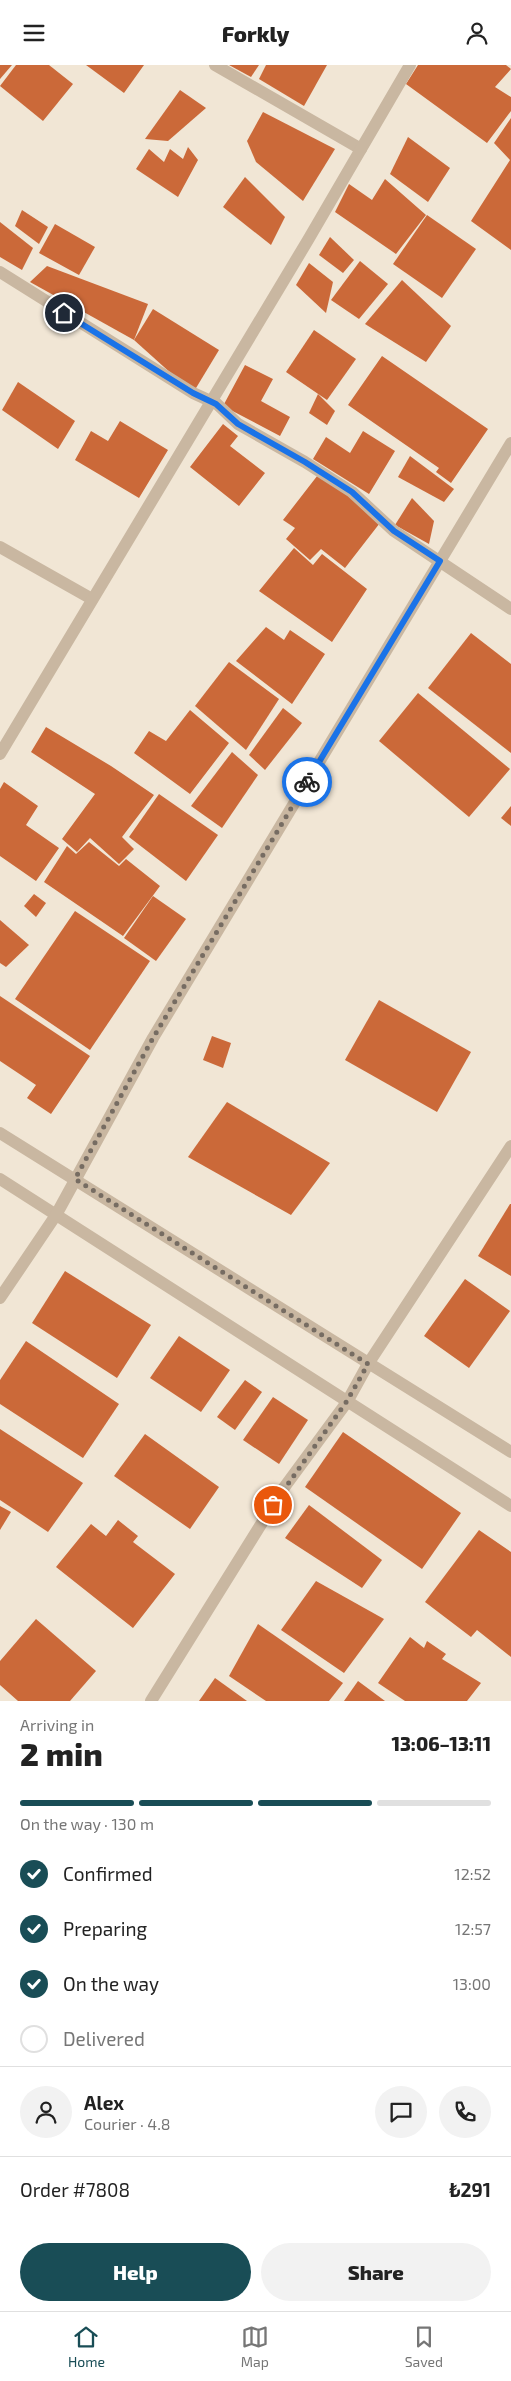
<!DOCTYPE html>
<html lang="en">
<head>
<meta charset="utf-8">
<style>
  :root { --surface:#fff; --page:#f2f2f2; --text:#222; --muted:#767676; --line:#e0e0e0; --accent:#194d56 }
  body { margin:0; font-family:"Exo 2",sans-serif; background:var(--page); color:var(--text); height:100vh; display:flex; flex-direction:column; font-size:19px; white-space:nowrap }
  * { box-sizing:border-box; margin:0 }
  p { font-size:16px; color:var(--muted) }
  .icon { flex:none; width:28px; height:28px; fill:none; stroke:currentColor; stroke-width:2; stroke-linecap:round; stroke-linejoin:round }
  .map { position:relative; height:1636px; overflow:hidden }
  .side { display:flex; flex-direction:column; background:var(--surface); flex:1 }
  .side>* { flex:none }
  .pin { position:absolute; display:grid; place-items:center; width:42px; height:42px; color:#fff; margin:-21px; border:2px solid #fff; border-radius:50%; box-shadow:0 1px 5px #0007 }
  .courier { position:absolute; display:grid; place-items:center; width:50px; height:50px; margin:-25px; border:4px solid #1a73e8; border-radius:50%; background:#fff; color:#222; box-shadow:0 1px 6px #0007 }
  .headline em { font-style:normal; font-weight:800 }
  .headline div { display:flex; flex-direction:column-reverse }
  .headline { display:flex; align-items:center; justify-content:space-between; height:85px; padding:0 20px }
  h1 { font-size:32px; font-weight:800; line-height:38px }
  .bar { display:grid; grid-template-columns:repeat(4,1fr); gap:8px 5px; align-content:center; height:60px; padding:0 20px }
  .bar i { height:6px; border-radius:4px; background:var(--line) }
  .bar .current { background:var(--accent) }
  .bar p { grid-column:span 4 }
  .line { display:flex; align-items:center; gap:12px; padding:0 20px; border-top:1px solid var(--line) }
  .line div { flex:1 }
  .round { display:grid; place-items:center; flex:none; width:52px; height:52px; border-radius:26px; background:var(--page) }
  ol { padding:0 20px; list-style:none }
  li { display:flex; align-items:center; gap:15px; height:55px }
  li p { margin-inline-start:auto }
  li .icon { padding:5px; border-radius:50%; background:var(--accent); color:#fff; stroke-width:4 }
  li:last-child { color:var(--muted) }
  li i { width:28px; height:28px; border:2px solid var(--line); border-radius:50% }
  .button { display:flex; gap:10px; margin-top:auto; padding:10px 20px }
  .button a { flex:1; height:58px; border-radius:30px; background:var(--accent); color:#fff; font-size:20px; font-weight:800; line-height:58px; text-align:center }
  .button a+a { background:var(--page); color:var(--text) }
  header { display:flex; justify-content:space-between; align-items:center; height:65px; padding:0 20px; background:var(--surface); font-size:22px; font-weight:800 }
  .tabs { display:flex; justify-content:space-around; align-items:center; height:70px; border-top:1px solid var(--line); background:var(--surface); font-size:14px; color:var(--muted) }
  .tabs a { display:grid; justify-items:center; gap:2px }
  .tabs .current { color:var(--accent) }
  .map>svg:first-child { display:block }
  .building { fill:#cb6939 }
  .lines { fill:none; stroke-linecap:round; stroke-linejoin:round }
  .minor { stroke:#c9b7a1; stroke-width:12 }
  .done { stroke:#766c62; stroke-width:5; stroke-dasharray:0 9 }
  .route { stroke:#1a73e8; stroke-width:6 }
</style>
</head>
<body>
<header><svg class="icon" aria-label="menu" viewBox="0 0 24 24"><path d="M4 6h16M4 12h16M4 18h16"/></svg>Forkly<svg class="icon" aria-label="person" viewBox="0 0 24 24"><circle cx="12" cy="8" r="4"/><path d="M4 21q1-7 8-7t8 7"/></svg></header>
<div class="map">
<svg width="511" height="1636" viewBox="0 0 511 1636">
  <rect width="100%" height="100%" fill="#f1e6d5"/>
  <g class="building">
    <path d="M 0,0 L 12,0 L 0,14 Z"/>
    <path d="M 16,0 L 49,0 L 73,19 L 43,56 L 0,21 Z"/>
    <path d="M 86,0 L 144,0 L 124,28 Z"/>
    <path d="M 229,0 L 259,0 L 251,12 Z"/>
    <path d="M 266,0 L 327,0 L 304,41 L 259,14 Z"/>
    <path d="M 418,0 L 506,0 L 511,4 L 495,22 L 511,32 L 511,46 L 487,78 L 406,19 Z"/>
    <path d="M 180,25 L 206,43 L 168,76 L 145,74 Z"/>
    <path d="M 263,47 L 335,84 L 303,136 L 256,97 L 247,76 Z"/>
    <path d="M 511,53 L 511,185 L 471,156 L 510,95 L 494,78 Z"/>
    <path d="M 408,72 L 450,103 L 428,137 L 390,109 Z"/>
    <path d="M 188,82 L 198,95 L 178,132 L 136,104 L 149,84 L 164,97 L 170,84 L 183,94 Z"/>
    <path d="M 245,112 L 285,152 L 271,180 L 223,142 Z"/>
    <path d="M 385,114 L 426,150 L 396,189 L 335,147 L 349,119 L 372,135 Z"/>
    <path d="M 22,145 L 48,162 L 39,179 L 15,161 Z"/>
    <path d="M 427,150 L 476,184 L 442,233 L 393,199 Z"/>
    <path d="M 0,157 L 33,183 L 22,205 L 0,192 Z"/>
    <path d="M 55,159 L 95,182 L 79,210 L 39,188 Z"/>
    <path d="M 330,172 L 354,195 L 343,208 L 319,190 Z"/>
    <path d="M 360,196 L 388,219 L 359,254 L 331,235 Z"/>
    <path d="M 309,198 L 333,217 L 326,248 L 296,220 Z"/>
    <path d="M 47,201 L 148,239 L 134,275 L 30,217 Z"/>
    <path d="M 402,215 L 451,261 L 426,297 L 365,259 Z"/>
    <path d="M 153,244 L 219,285 L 193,328 L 134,275 Z"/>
    <path d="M 314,265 L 356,294 L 327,335 L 286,307 Z"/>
    <path d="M 382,291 L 488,364 L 451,418 L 436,407 L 439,403 L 348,340 Z"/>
    <path d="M 245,300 L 273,314 L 261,336 L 290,352 L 280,371 L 223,341 Z"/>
    <path d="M 18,317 L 75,356 L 58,384 L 2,345 Z"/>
    <path d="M 318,329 L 335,346 L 327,360 L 309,348 Z"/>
    <path d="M 120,356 L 168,385 L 139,433 L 75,395 L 91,366 L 108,376 Z"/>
    <path d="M 223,359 L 238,371 L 230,381 L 265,408 L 239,441 L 190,402 Z"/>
    <path d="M 363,366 L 395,386 L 369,429 L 313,394 L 326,372 L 350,388 Z"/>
    <path d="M 410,391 L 454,424 L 444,437 L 398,412 Z"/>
    <path d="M 321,406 L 383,454 L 345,503 L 321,484 L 310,495 L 286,474 L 295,463 L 283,455 Z"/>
    <path d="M 412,433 L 434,456 L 429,479 L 395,460 Z"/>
    <path d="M 294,483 L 313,500 L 322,489 L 367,524 L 332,577 L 259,526 Z"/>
    <path d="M 266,562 L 284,575 L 290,565 L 325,589 L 292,639 L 236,596 Z"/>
    <path d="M 471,568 L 511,599 L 511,688 L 428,623 Z"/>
    <path d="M 229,597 L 279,634 L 246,685 L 195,641 Z"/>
    <path d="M 418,628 L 510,704 L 469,752 L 379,676 Z"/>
    <path d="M 283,643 L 302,658 L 265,705 L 249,690 Z"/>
    <path d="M 190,645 L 229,678 L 190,729 L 134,688 L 149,666 L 166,676 Z"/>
    <path d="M 46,662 L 111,701 L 154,730 L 122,772 L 134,784 L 119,799 L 90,773 L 77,787 L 62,774 L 95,729 L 31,687 Z"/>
    <path d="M 232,687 L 258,710 L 222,763 L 191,741 Z"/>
    <path d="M 4,717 L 38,741 L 26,760 L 59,783 L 36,816 L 0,791 L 0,724 Z"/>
    <path d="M 159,729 L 218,770 L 186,816 L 129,772 Z"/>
    <path d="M 511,741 L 511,761 L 501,753 Z"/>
    <path d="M 89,777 L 119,801 L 126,794 L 160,821 L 123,871 L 44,817 L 67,781 L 76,789 Z"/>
    <path d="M 34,829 L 46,838 L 36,852 L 24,841 Z"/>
    <path d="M 153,831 L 186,854 L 156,896 L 124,873 Z"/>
    <path d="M 75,846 L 150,896 L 90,985 L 15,934 Z"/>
    <path d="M 0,855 L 29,880 L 6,902 L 0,898 Z"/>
    <path d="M 0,931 L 90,991 L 51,1049 L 27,1033 L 36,1020 L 0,996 Z"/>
    <path d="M 379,935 L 471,987 L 437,1047 L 345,995 Z"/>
    <path d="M 212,971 L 231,978 L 223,1003 L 203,995 Z"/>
    <path d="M 227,1037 L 330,1098 L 291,1150 L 188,1092 Z"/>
    <path d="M 510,1139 L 511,1139 L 511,1211 L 478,1191 Z"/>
    <path d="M 65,1206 L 151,1260 L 117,1313 L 32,1258 Z"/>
    <path d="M 465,1214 L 510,1246 L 469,1303 L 424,1271 Z"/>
    <path d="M 179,1271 L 230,1305 L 201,1347 L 150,1313 Z"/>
    <path d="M 26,1276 L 119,1339 L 83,1393 L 0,1339 L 0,1315 Z"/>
    <path d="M 245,1315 L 262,1327 L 235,1365 L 217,1352 Z"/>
    <path d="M 273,1332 L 308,1355 L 279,1399 L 243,1375 Z"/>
    <path d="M 0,1364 L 83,1418 L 48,1467 L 0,1435 Z"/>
    <path d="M 343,1367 L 461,1448 L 422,1504 L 305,1422 Z"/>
    <path d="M 145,1369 L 219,1422 L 190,1464 L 114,1411 Z"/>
    <path d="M 309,1440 L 382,1495 L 362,1523 L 285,1473 Z"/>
    <path d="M 0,1441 L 11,1447 L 0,1465 Z"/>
    <path d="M 118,1455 L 138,1471 L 133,1477 L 175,1509 L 133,1563 L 56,1502 L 91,1459 L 106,1471 Z"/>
    <path d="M 479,1465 L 511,1487 L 511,1592 L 477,1565 L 471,1572 L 425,1537 Z"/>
    <path d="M 316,1516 L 384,1554 L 344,1608 L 281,1565 Z"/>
    <path d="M 36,1554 L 96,1606 L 70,1636 L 18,1636 L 0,1620 L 0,1596 Z"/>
    <path d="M 258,1559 L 343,1618 L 329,1636 L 266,1636 L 229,1611 Z"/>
    <path d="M 410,1572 L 424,1583 L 427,1576 L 446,1589 L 442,1594 L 481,1618 L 467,1636 L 405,1636 L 378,1618 Z"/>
    <path d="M 215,1613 L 247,1636 L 199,1636 Z"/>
    <path d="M 358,1616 L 385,1636 L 344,1636 Z"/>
  </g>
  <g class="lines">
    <g class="minor">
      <path d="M 215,0 L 361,84"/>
      <path d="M 0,207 L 193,328 L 217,339 L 238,359 L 305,397 L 352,427 L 394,466 L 511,544"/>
      <path d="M 0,482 L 92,534"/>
      <path d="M 0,689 L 308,175 L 410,0"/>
      <path d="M 0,1068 L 511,1387"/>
      <path d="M 0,1114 L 511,1441"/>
      <path d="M 0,1233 L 56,1150 L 153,973 L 511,378"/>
      <path d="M 151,1636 L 283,1424 L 347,1337 L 368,1299 L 511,1081"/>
    </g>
  </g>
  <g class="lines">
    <path class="done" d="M 273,1440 L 347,1336 L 368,1299 L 75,1114 L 153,973 L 307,717"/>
    <path class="route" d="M 64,248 L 193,328 L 216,339 L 238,359 L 305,397 L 352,427 L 394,466 L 440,496 L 307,717"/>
  </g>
</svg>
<div class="pin" style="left:273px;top:1440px;background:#ea580c"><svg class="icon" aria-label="bag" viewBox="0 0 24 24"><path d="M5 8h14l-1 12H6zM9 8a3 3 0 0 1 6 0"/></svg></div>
<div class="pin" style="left:64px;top:248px;background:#1f2937"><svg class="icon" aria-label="home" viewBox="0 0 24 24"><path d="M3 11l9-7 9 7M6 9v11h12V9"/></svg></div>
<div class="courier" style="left:307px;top:717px"><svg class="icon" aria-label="bike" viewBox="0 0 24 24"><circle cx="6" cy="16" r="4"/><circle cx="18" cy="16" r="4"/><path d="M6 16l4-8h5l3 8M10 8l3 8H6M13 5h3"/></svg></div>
</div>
<section class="side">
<div class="headline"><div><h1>2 min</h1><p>Arriving in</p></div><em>13:06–13:11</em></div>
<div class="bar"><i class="current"></i><i class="current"></i><i class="current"></i><i></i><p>On the way · 130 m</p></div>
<ol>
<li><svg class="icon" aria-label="check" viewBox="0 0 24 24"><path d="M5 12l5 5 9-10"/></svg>Confirmed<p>12:52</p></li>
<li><svg class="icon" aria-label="check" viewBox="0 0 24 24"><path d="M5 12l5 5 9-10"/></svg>Preparing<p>12:57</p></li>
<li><svg class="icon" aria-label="check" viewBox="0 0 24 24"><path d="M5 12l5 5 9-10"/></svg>On the way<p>13:00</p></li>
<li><i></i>Delivered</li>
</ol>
<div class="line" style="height:90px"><a class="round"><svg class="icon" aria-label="person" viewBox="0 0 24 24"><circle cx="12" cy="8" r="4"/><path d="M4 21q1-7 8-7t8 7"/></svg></a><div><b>Alex</b><p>Courier · 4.8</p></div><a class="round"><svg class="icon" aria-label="chat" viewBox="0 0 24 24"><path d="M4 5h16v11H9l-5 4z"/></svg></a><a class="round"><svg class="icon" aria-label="phone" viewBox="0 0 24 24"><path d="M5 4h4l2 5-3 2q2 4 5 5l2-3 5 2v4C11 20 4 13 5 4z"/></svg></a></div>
<div class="line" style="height:65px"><div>Order #7808</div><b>₺291</b></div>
<div class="button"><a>Help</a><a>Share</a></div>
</section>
<nav class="tabs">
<a class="current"><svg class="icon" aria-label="home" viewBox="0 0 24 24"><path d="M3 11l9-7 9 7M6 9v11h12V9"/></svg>Home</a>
<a><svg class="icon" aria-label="map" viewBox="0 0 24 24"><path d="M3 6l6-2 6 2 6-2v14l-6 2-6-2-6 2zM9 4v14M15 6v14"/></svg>Map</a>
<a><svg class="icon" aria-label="saved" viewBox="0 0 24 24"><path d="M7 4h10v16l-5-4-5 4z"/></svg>Saved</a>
</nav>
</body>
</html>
